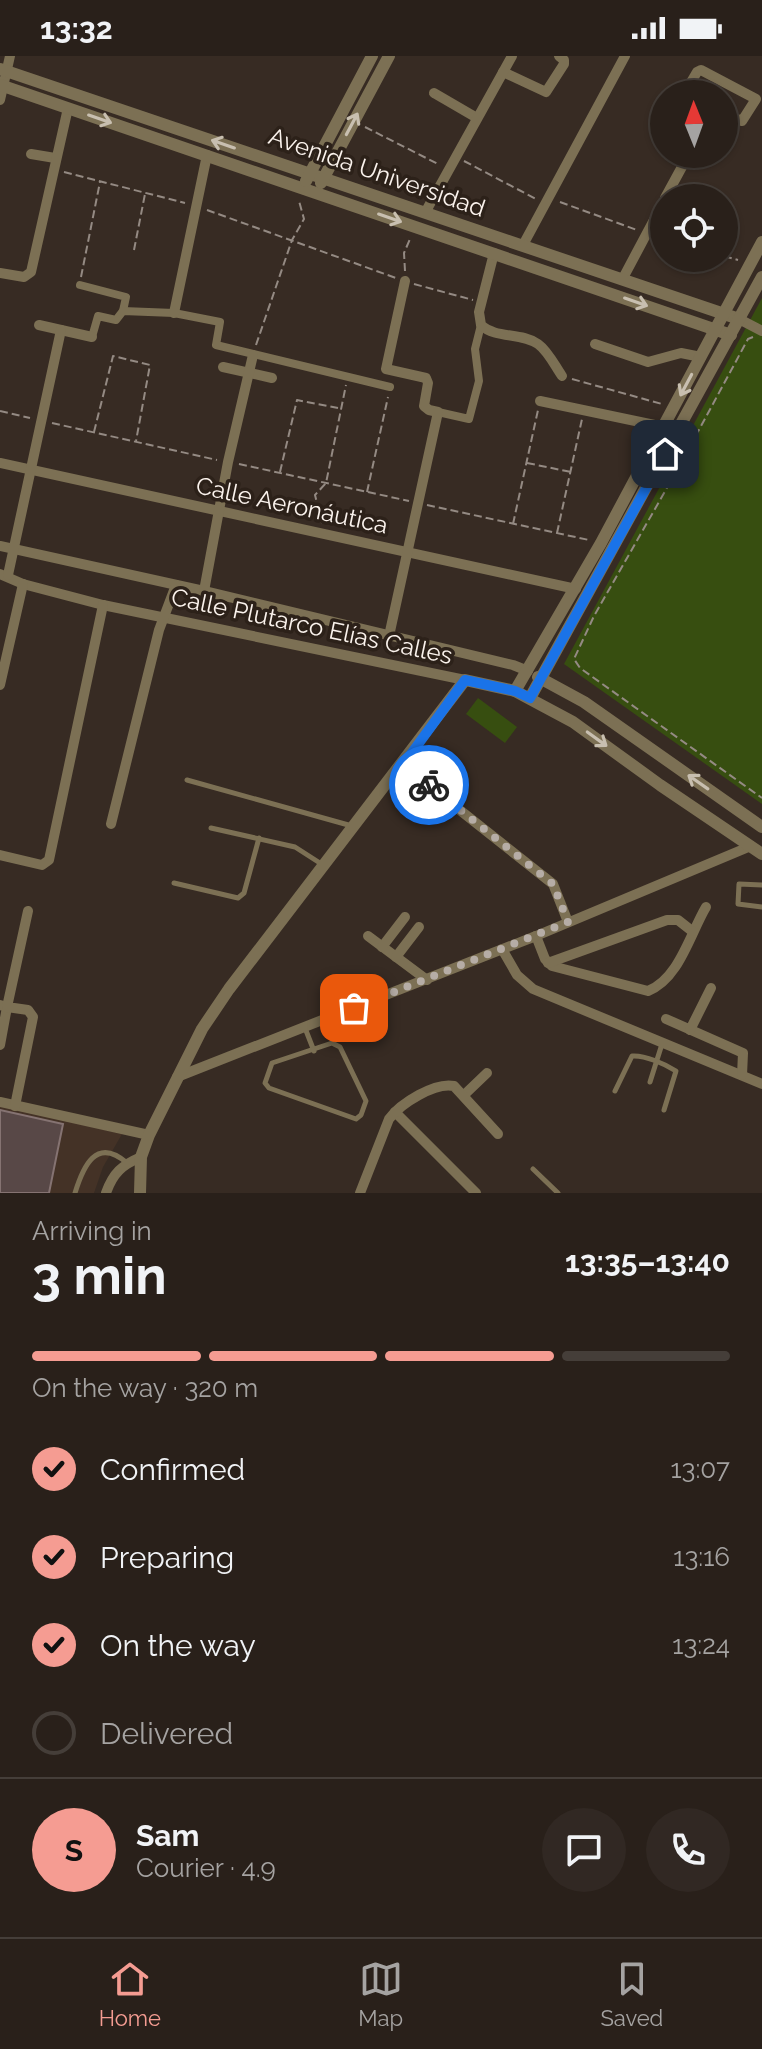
<!DOCTYPE html>
<html lang="en">
<head>
<meta charset="utf-8">
<style>
  :root { --surface:#29201a; --page:#312823; --text:#f1f3f6; --muted:#a5a3a2; --line:#453e39; --accent:#f59c92 }
  body { margin:0; font-family:Raleway,sans-serif; background:var(--page); color:var(--text); height:100vh; display:flex; flex-direction:column; font-size:30px; white-space:nowrap }
  * { box-sizing:border-box; margin:0 }
  p { font-size:26px; color:var(--muted) }
  .icon { flex:none; width:44px; height:44px; fill:none; stroke:currentColor; stroke-width:2; stroke-linecap:round; stroke-linejoin:round }
  .map { position:relative; height:1137px; overflow:hidden }
  .panel { display:flex; flex-direction:column; background:var(--surface); flex:1 }
  .panel>* { flex:none }
  .needle { width:52px; rotate:359deg }
  .tools { position:absolute; left:650px; top:24px; display:grid; gap:16px }
  .tools a { display:grid; place-items:center; width:88px; height:88px; border-radius:50%; background:var(--surface); box-shadow:0 2px 6px #0004,0 0 0 2px var(--line); font-size:40px }
  .pin { position:absolute; display:grid; place-items:center; width:68px; height:68px; color:#fff; margin:-34px; border-radius:16px; box-shadow:0 4px 12px #0006 }
  .courier { position:absolute; display:grid; place-items:center; width:80px; height:80px; margin:-40px; border:6px solid #1a73e8; border-radius:50%; background:#fff; color:#222; box-shadow:0 2px 10px #0007 }
  .summary em { font-style:normal; font-weight:700 }
  .summary div { display:flex; flex-direction:column-reverse }
  .summary { display:flex; align-items:center; justify-content:space-between; height:136px; padding:0 32px }
  h1 { font-size:52px; font-weight:700; line-height:60px }
  .bar { display:grid; grid-template-columns:repeat(4,1fr); gap:12px 8px; align-content:center; height:96px; padding:0 32px }
  .bar i { height:10px; border-radius:6px; background:var(--line) }
  .bar .active { background:var(--accent) }
  .bar p { grid-column:span 4 }
  .line { display:flex; align-items:center; gap:20px; padding:0 32px; border-top:2px solid var(--line) }
  .line div { flex:1 }
  .round { display:grid; place-items:center; flex:none; width:84px; height:84px; border-radius:42px; background:var(--page) }
  ol { padding:0 32px; list-style:none }
  li { display:flex; align-items:center; gap:24px; height:88px }
  li p { margin-inline-start:auto }
  li .icon { padding:8px; border-radius:50%; background:var(--accent); color:#111; stroke-width:4 }
  li:last-child { color:var(--muted) }
  li i { width:44px; height:44px; border:4px solid var(--line); border-radius:50% }
  .status { display:flex; justify-content:space-between; align-items:center; height:56px; padding:0 40px; background:var(--surface); direction:ltr }
  .status svg { height:22px; fill:currentColor }
  .dock { display:flex; justify-content:space-around; align-items:center; height:112px; border-top:2px solid var(--line); background:var(--surface); font-size:22px; color:var(--muted) }
  .dock a { display:grid; justify-items:center; gap:4px }
  .dock .active { color:var(--accent) }
  .map>svg:first-child { display:block }
  .built { fill:#443226 }
  .green { fill:#374e10 }
  .building { fill:#584847; stroke:#857372; stroke-width:2 }
  .lines { fill:none; stroke-linecap:round; stroke-linejoin:round }
  .path { stroke:#948a83; stroke-width:2; stroke-dasharray:8 4; stroke-linecap:butt }
  .service { stroke:#7c7054; stroke-width:5 }
  .pedestrian { stroke:#7c7054; stroke-width:8 }
  .minor { stroke:#7c7054; stroke-width:10 }
  .tertiary { stroke:#7c7054; stroke-width:12 }
  .oneway { stroke:#c8bfb0 }
  .done { stroke:#b6ada6; stroke-width:8; stroke-dasharray:0 14.4 }
  .route { stroke:#1a73e8; stroke-width:10 }
  .labels { text-anchor:middle; dominant-baseline:central; stroke-width:7; stroke-linejoin:round; paint-order:stroke }
  .street-label { font-size:24px; fill:#fbf3ed; stroke:#2c2119 }
</style>
</head>
<body>
<div class="status"><b>13:32</b><svg viewBox="0 0 49 12"><path d="M0 12V9h3v3zM5 12V6h3v6zM10 12V3h3v9zM15 12V0h3v12zM26 1h20v11H26zM47 4h2v5h-2z"/></svg></div>
<div class="map">
<svg width="762" height="1137" viewBox="0 0 762 1137">
  <rect width="100%" height="100%" fill="#372b23"/>
  <path class="built" d="M 0,1049 L 122,1078 L 103,1111 L 94,1137 L 0,1137 Z"/>
  <g class="green">
    <path d="M 762,242 L 762,748 L 564,608 Z"/>
    <path d="M 478,642 L 517,671 L 505,687 L 466,658 Z"/>
  </g>
  <path class="building" d="M 0,1054 L 63,1068 L 49,1137 L 0,1137 Z"/>
  <g class="lines">
    <g class="path">
      <path d="M 365,71 L 438,108"/>
      <path d="M 464,105 L 536,143"/>
      <path d="M 64,116 L 185,147"/>
      <path d="M 560,146 L 637,174"/>
      <path d="M 207,154 L 396,222"/>
      <path d="M 134,194 L 145,138"/>
      <path d="M 724,200 L 738,204"/>
      <path d="M 405,215 L 404,197 L 410,183"/>
      <path d="M 81,221 L 100,126"/>
      <path d="M 414,228 L 473,244"/>
      <path d="M 753,281 L 748,283 L 680,409 L 594,560 L 574,603 L 580,612 L 762,742"/>
      <path d="M 256,289 L 292,184 L 304,163 L 299,145"/>
      <path d="M 572,323 L 662,348"/>
      <path d="M 0,355 L 30,362"/>
      <path d="M 52,367 L 217,404"/>
      <path d="M 94,376 L 113,300 L 150,309 L 136,385"/>
      <path d="M 527,407 L 571,416"/>
      <path d="M 239,408 L 409,445"/>
      <path d="M 280,416 L 297,344 L 338,352"/>
      <path d="M 367,436 L 388,341"/>
      <path d="M 427,449 L 589,484"/>
      <path d="M 322,467 L 315,439 L 326,427 L 346,329"/>
      <path d="M 513,468 L 538,354"/>
      <path d="M 557,477 L 582,363"/>
    </g>
    <g class="service">
      <path d="M 187,724 L 352,770"/>
      <path d="M 211,772 L 295,791 L 323,809"/>
      <path d="M 174,827 L 238,842 L 244,837 L 259,782"/>
      <path d="M 762,829 L 739,828 L 738,848 L 762,851"/>
      <path d="M 305,972 L 314,995"/>
      <path d="M 332,987 L 340,991 L 366,1045 L 361,1059 L 356,1063 L 269,1032 L 265,1027 L 272,1007 Z"/>
      <path d="M 650,1026 L 662,988"/>
      <path d="M 615,1035 L 632,1000 C 645,999 665,1008 676,1015 L 664,1054"/>
      <path d="M 533,1113 L 558,1137"/>
      <path d="M 75,1137 C 83,1111 96,1080 127,1107"/>
    </g>
    <g class="pedestrian">
      <path d="M 80,229 L 126,241 L 123,255"/>
      <path d="M 92,281 L 98,260 L 116,264 L 123,255 L 174,257 L 220,266 L 216,289 L 390,331"/>
      <path d="M 438,356 L 469,363 L 479,325 L 475,293 L 481,269"/>
    </g>
    <g class="minor">
      <path d="M 503,16 L 546,36 L 564,8 L 564,4 L 559,0"/>
      <path d="M 434,37 L 477,62"/>
      <path d="M 690,38 L 687,33 L 697,16 L 701,14 L 756,43 L 742,65 L 724,58"/>
      <path d="M 0,44 L 10,0"/>
      <path d="M 31,98 L 55,102"/>
      <path d="M 665,142 L 689,98"/>
      <path d="M 426,155 L 512,0"/>
      <path d="M 523,189 L 625,0"/>
      <path d="M 494,197 L 479,256 L 481,269 C 496,283 521,276 538,288 C 548,295 555,310 562,320"/>
      <path d="M 0,217 L 24,221 L 31,216 L 68,52"/>
      <path d="M 622,224 L 664,145"/>
      <path d="M 174,257 L 207,99"/>
      <path d="M 739,263 L 762,275"/>
      <path d="M 39,269 L 92,281"/>
      <path d="M 595,288 L 648,306 L 681,297 L 701,301"/>
      <path d="M 223,311 L 272,322"/>
      <path d="M 540,345 L 664,371"/>
      <path d="M 0,407 L 576,533"/>
      <path d="M 0,490 L 204,535 L 513,609 L 528,615"/>
      <path d="M 0,518 L 23,528 L 103,549 L 465,624"/>
      <path d="M 8,519 L 61,274"/>
      <path d="M 204,535 L 228,406 L 253,299"/>
      <path d="M 389,580 L 438,356 L 429,354 L 424,350 L 428,327 L 426,322 L 386,313 L 405,225"/>
      <path d="M 0,629 L 23,528"/>
      <path d="M 403,709 L 553,828 L 568,866"/>
      <path d="M 111,768 L 159,574 L 176,529"/>
      <path d="M 0,799 L 42,809 L 49,804 L 103,549"/>
      <path d="M 368,880 L 427,924"/>
      <path d="M 536,880 L 545,903 L 552,910 L 648,935 C 679,923 690,878 706,851"/>
      <path d="M 382,891 L 405,861"/>
      <path d="M 502,893 L 517,919 L 533,933 L 762,1028"/>
      <path d="M 396,901 L 419,871"/>
      <path d="M 548,907 L 667,864 L 678,864 L 692,875"/>
      <path d="M 0,949 L 7,951 L 0,989"/>
      <path d="M 666,963 L 743,997 L 742,1019"/>
      <path d="M 690,974 L 711,932"/>
      <path d="M 177,1021 L 536,880 L 751,790"/>
      <path d="M 464,1039 L 487,1017"/>
      <path d="M 0,1046 L 149,1079"/>
      <path d="M 15,1050 L 33,961 L 28,954 L 7,951 L 28,855"/>
      <path d="M 395,1056 L 476,1137"/>
      <path d="M 106,1137 C 113,1117 122,1109 141,1101"/>
      <path d="M 360,1137 L 389,1063 C 401,1047 435,1026 454,1030 L 498,1078"/>
    </g>
    <g class="tertiary">
      <path d="M 0,13 L 739,263"/>
      <path d="M 0,29 L 731,279"/>
      <path d="M 306,125 L 372,0"/>
      <path d="M 321,127 L 389,0"/>
      <path d="M 538,621 L 584,646 L 762,771"/>
      <path d="M 515,635 L 601,487 L 762,186"/>
      <path d="M 530,642 L 762,221"/>
      <path d="M 140,1137 L 141,1101 L 149,1079 L 202,973 L 229,933 L 465,624 L 515,635 L 573,666 L 660,729 L 762,798"/>
    </g>
  </g>
  <defs><path id="oneway-shaft" d="M-6 0H5M1.5-3L5.5 0L1.5 3" fill="none" stroke-width="1.6" stroke-linecap="round" stroke-linejoin="round" transform="scale(2)"/></defs>
  <g class="oneway">
    <use href="#oneway-shaft" transform="translate(100 63) rotate(19)"/>
    <use href="#oneway-shaft" transform="translate(352 68) rotate(-62)"/>
    <use href="#oneway-shaft" transform="translate(223 88) rotate(-161)"/>
    <use href="#oneway-shaft" transform="translate(390 162) rotate(19)"/>
    <use href="#oneway-shaft" transform="translate(636 246) rotate(19)"/>
    <use href="#oneway-shaft" transform="translate(686 329) rotate(118)"/>
    <use href="#oneway-shaft" transform="translate(597 683) rotate(36)"/>
    <use href="#oneway-shaft" transform="translate(698 726) rotate(-145)"/>
  </g>
  <g class="lines">
    <path class="done" d="M 354,952 L 568,866 L 553,828 L 429,729"/>
    <path class="route" d="M 429,729 L 403,709 L 465,624 L 515,635 L 530,642 L 665,398"/>
  </g>
  <g class="labels">
    <g class="street-label">
      <text transform="translate(377 116) rotate(19)">Avenida Universidad</text>
      <text transform="translate(292 449) rotate(12)">Calle Aeronáutica</text>
      <text transform="translate(312 570) rotate(12)">Calle Plutarco Elías Calles</text>
    </g>
  </g>
</svg>
<div class="tools">
<a><svg class="needle" viewBox="-14 -14 28 28"><path d="M0-13l5 13h-10z" fill="#e53935"/><path d="M0 13l5-13h-10z" fill="#a5a3a2"/></svg></a>
<a><svg class="icon" aria-label="locate" viewBox="0 0 24 24"><circle cx="12" cy="12" r="6"/><path d="M12 2v4M12 18v4M2 12h4M18 12h4"/></svg></a>
</div>
<div class="pin" style="left:354px;top:952px;background:#ea580c"><svg class="icon" aria-label="bag" viewBox="0 0 24 24"><path d="M5 8h14l-1 12H6zM9 8a3 3 0 0 1 6 0"/></svg></div>
<div class="pin" style="left:665px;top:398px;background:#1f2937"><svg class="icon" aria-label="home" viewBox="0 0 24 24"><path d="M3 11l9-7 9 7M6 9v11h12V9"/></svg></div>
<div class="courier" style="left:429px;top:729px"><svg class="icon" aria-label="bike" viewBox="0 0 24 24"><circle cx="6" cy="16" r="4"/><circle cx="18" cy="16" r="4"/><path d="M6 16l4-8h5l3 8M10 8l3 8H6M13 5h3"/></svg></div>
</div>
<section class="panel">
<div class="summary"><div><h1>3 min</h1><p>Arriving in</p></div><em>13:35–13:40</em></div>
<div class="bar"><i class="active"></i><i class="active"></i><i class="active"></i><i></i><p>On the way · 320 m</p></div>
<ol>
<li><svg class="icon" aria-label="check" viewBox="0 0 24 24"><path d="M5 12l5 5 9-10"/></svg>Confirmed<p>13:07</p></li>
<li><svg class="icon" aria-label="check" viewBox="0 0 24 24"><path d="M5 12l5 5 9-10"/></svg>Preparing<p>13:16</p></li>
<li><svg class="icon" aria-label="check" viewBox="0 0 24 24"><path d="M5 12l5 5 9-10"/></svg>On the way<p>13:24</p></li>
<li><i></i>Delivered</li>
</ol>
<div class="line" style="height:144px"><b class="round" style="background:var(--accent);color:#111">S</b><div><b>Sam</b><p>Courier · 4.9</p></div><a class="round"><svg class="icon" aria-label="chat" viewBox="0 0 24 24"><path d="M4 5h16v11H9l-5 4z"/></svg></a><a class="round"><svg class="icon" aria-label="phone" viewBox="0 0 24 24"><path d="M5 4h4l2 5-3 2q2 4 5 5l2-3 5 2v4C11 20 4 13 5 4z"/></svg></a></div>
</section>
<nav class="dock">
<a class="active"><svg class="icon" aria-label="home" viewBox="0 0 24 24"><path d="M3 11l9-7 9 7M6 9v11h12V9"/></svg>Home</a>
<a><svg class="icon" aria-label="map" viewBox="0 0 24 24"><path d="M3 6l6-2 6 2 6-2v14l-6 2-6-2-6 2zM9 4v14M15 6v14"/></svg>Map</a>
<a><svg class="icon" aria-label="saved" viewBox="0 0 24 24"><path d="M7 4h10v16l-5-4-5 4z"/></svg>Saved</a>
</nav>
</body>
</html>
